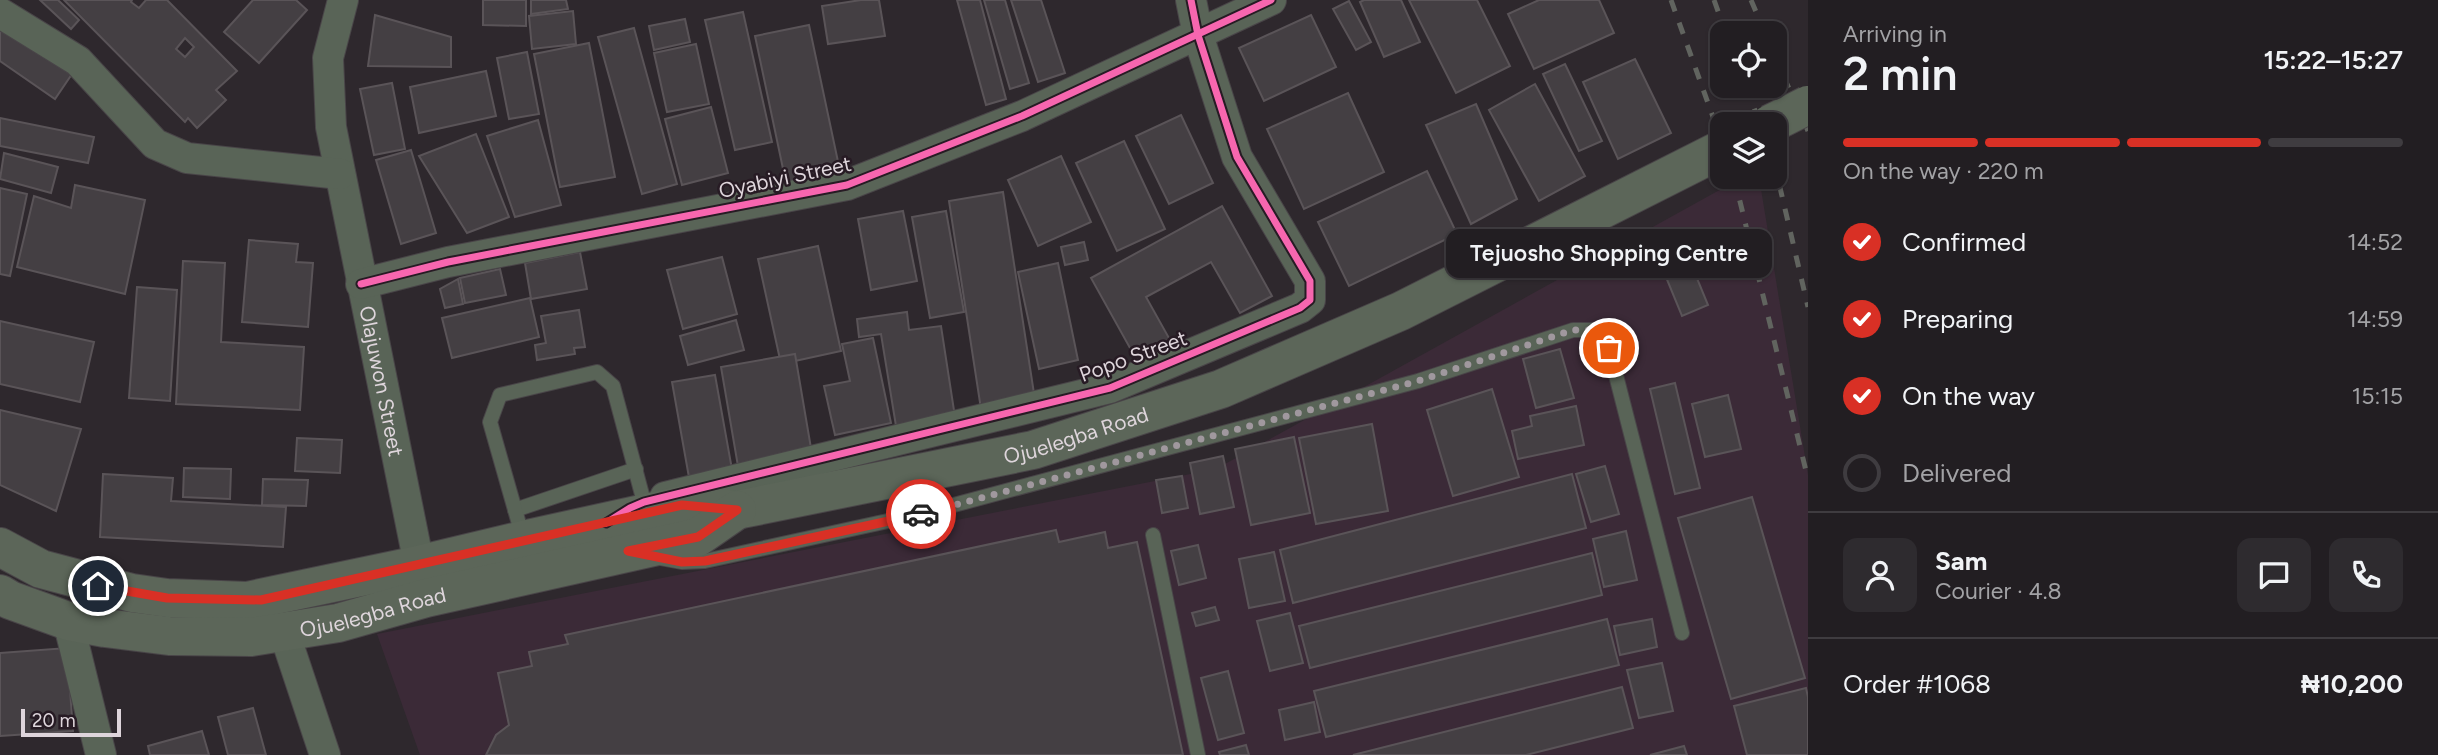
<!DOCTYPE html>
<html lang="en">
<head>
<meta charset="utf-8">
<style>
  :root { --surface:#221e22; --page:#2e2b2f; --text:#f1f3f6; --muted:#a2a2a5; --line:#3f3c40; --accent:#d93025 }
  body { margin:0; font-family:Figtree,sans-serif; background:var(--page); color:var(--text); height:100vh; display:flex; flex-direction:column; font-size:26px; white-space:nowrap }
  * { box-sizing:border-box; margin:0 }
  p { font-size:23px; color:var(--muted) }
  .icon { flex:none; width:38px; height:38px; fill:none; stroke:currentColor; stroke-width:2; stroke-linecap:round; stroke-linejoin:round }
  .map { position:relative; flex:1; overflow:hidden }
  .details { display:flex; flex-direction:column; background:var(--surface); width:630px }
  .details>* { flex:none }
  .controls { position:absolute; left:1710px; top:21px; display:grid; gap:14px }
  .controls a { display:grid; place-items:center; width:77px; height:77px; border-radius:14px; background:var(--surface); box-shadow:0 2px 5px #0004,0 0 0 2px var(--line); font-size:35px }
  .scale { position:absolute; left:21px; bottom:18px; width:100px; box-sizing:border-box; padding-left:7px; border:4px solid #ded5db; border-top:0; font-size:19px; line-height:24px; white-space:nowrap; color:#ded5db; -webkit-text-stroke:5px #271b24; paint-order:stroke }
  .pin { position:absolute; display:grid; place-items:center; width:60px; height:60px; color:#fff; margin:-30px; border:4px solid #fff; border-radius:50%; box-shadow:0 2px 7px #0007 }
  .courier { position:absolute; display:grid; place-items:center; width:70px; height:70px; margin:-35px; border:5px solid #d93025; border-radius:50%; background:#fff; color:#222; box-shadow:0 2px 9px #0007 }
  .bubble { position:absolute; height:49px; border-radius:14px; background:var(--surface); box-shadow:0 2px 5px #0004,0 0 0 2px var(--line); font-size:23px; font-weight:600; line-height:49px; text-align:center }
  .summary em { font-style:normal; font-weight:600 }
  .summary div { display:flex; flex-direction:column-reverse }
  .summary { display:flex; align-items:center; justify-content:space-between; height:119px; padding:0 35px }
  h1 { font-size:46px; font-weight:600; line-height:52px }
  .bar { display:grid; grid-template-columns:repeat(4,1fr); gap:10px 7px; align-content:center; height:84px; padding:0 35px }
  .bar i { height:9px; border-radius:5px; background:var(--line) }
  .bar .current { background:var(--accent) }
  .bar p { grid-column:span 4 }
  .line { display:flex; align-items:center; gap:18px; padding:0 35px; border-top:2px solid var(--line) }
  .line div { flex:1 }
  .round { display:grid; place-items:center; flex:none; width:74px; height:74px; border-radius:14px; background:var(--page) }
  ol { padding:0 35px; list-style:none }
  li { display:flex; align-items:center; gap:21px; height:77px }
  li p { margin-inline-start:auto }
  li .icon { padding:7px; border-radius:50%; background:var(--accent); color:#fff; stroke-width:4 }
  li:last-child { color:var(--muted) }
  li i { width:38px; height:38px; border:4px solid var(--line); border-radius:50% }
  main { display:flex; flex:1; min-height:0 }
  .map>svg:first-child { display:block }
  .built { fill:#3b2a37 }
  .building { fill:#443f43; stroke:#5a5458; stroke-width:2; fill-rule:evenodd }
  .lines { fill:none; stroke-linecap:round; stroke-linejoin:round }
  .service-casing { stroke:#494548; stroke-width:16 }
  .minor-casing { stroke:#494548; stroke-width:32 }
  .secondary-casing { stroke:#494548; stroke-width:40 }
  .service { stroke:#596457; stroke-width:14 }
  .minor { stroke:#596457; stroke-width:30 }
  .secondary { stroke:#5c6659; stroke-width:38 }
  .rail { stroke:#61645f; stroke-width:5; stroke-dasharray:12 12; stroke-linecap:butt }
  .secondary-bridge-casing { stroke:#494548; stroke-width:40; stroke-linecap:butt }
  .secondary-bridge { stroke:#5c6659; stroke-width:38 }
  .cycleway-casing { stroke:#271b24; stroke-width:11 }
  .cycleway { stroke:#f766af; stroke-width:7 }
  .done { stroke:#a0989e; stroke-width:7; stroke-dasharray:0 12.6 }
  .route { stroke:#d93025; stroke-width:9 }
  .labels { text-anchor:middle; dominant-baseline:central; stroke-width:5; stroke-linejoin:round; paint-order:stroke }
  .street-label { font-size:21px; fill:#ded5db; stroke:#271b24 }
</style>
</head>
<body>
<main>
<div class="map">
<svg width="1808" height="755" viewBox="0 0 1808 755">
  <rect width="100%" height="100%" fill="#2e282d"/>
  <path class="built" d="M 1743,177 L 1759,177 L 1808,475 L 1808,755 L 420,755 L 377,634 L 1216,469 Z"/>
  <g class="building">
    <path d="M 40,0 L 58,0 L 79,20 L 71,29 Z"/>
    <path d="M 64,0 L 132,0 L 131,2 L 139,8 L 146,0 L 167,0 L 237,71 L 216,90 L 226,100 L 197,128 L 188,118 L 185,122 ZM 185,38 L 194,47 L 185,57 L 176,49 Z"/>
    <path d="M 253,0 L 296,0 L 307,10 L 259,63 L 224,32 Z"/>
    <path d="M 483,0 L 526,0 L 526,26 L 483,25 Z"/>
    <path d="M 531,0 L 566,0 L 568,9 L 531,14 Z"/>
    <path d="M 861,0 L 879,0 L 885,36 L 828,44 L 822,6 Z"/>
    <path d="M 957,0 L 980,0 L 1006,99 L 986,105 Z"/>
    <path d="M 984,0 L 1005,0 L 1029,83 L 1010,89 Z"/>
    <path d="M 1011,0 L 1041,0 L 1065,73 L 1038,82 Z"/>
    <path d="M 1364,0 L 1401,0 L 1420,42 L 1384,57 L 1360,2 Z"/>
    <path d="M 1409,0 L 1477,0 L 1510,66 L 1456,93 Z"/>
    <path d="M 1539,0 L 1599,0 L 1614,33 L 1534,69 L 1508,14 Z"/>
    <path d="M 1349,1 L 1371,42 L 1356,50 L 1333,9 Z"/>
    <path d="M 573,11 L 576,44 L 532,49 L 529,16 Z"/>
    <path d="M 743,12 L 772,142 L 735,150 L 705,20 Z"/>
    <path d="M 375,15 L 451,37 L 451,67 L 368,66 Z"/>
    <path d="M 1311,15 L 1336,67 L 1264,101 L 1239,48 Z"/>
    <path d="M 685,19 L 690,42 L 654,50 L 649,26 Z"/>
    <path d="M 4,25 L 74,71 L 55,99 L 0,61 L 0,31 Z"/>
    <path d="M 809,25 L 840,171 L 786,183 L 755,36 Z"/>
    <path d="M 634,28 L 677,184 L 642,194 L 598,37 Z"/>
    <path d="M 589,43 L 615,177 L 560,187 L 534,54 Z"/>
    <path d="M 696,44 L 709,104 L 667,112 L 654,53 Z"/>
    <path d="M 527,52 L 539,114 L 509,119 L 497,58 Z"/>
    <path d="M 1635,59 L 1671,133 L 1618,159 L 1583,82 Z"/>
    <path d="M 1565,64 L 1602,141 L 1579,151 L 1543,74 Z"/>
    <path d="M 486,71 L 496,116 L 419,133 L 410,87 Z"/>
    <path d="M 392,83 L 405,149 L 374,155 L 360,89 Z"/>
    <path d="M 1535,84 L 1585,176 L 1539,201 L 1489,110 Z"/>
    <path d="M 1348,93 L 1384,172 L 1304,209 L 1267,129 Z"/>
    <path d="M 1476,104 L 1517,199 L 1471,224 L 1426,125 Z"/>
    <path d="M 711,107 L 728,173 L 682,185 L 665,119 Z"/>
    <path d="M 1181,115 L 1213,183 L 1169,204 L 1136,136 Z"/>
    <path d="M 0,118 L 94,137 L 88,163 L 0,146 Z"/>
    <path d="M 538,120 L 561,205 L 515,217 L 487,136 Z"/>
    <path d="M 476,134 L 509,217 L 467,233 L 419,156 Z"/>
    <path d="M 1124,141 L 1165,229 L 1117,251 L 1076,163 Z"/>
    <path d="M 411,150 L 436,233 L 401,244 L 376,160 Z"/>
    <path d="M 4,153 L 58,167 L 51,193 L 0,179 Z"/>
    <path d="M 1061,156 L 1091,222 L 1038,246 L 1008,180 Z"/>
    <path d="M 1427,171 L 1457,234 L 1349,286 L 1318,222 Z"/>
    <path d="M 75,185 L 145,200 L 125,294 L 17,267 L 34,196 L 71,208 Z"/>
    <path d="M 0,188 L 27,194 L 10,276 L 0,274 Z"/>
    <path d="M 1003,192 L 1035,400 L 981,409 L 949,201 Z"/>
    <path d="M 1222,206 L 1272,296 L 1240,313 L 1211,262 L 1146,297 L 1174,347 L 1140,366 L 1091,278 Z"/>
    <path d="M 903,211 L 917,281 L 871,290 L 858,219 Z"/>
    <path d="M 946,211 L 964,312 L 930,318 L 912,217 Z"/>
    <path d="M 249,240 L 298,244 L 296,262 L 313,263 L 308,327 L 242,322 Z"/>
    <path d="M 1084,242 L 1088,260 L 1065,265 L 1061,247 Z"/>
    <path d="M 818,246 L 841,351 L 781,364 L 758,259 Z"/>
    <path d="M 580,252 L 587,289 L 531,299 L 525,263 Z"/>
    <path d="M 1687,254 L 1708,305 L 1682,316 L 1661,265 Z"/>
    <path d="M 722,257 L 737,314 L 683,329 L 667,270 Z"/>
    <path d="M 183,261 L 225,263 L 221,342 L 304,347 L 300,410 L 176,404 Z"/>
    <path d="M 1058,263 L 1078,360 L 1039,369 L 1018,272 Z"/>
    <path d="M 500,269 L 506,295 L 465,303 L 460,278 Z"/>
    <path d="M 458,279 L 463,304 L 445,308 L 440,289 Z"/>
    <path d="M 137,287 L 177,290 L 170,401 L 129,398 Z"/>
    <path d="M 530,298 L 539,337 L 452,358 L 442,318 Z"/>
    <path d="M 579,310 L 585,347 L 574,348 L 575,354 L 537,360 L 535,345 L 546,343 L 541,316 Z"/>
    <path d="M 907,312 L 909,330 L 941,326 L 955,417 L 896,426 L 881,334 L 859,337 L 857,319 Z"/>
    <path d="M 736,320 L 744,350 L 688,365 L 680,336 Z"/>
    <path d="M 0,321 L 94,342 L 80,402 L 0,384 Z"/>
    <path d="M 873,338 L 891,423 L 835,435 L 824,386 L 850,381 L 842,344 Z"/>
    <path d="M 1560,349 L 1574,398 L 1536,408 L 1523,359 Z"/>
    <path d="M 795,354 L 813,460 L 739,472 L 721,367 Z"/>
    <path d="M 715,375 L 733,475 L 690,483 L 672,382 Z"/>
    <path d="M 1675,383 L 1700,488 L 1675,494 L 1650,389 Z"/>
    <path d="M 1492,389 L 1519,477 L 1453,496 L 1427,410 Z"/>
    <path d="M 1728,395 L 1741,449 L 1705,457 L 1692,404 Z"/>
    <path d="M 1576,406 L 1584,445 L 1518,459 L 1512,431 L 1532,426 L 1530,416 Z"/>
    <path d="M 0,410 L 81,429 L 56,511 L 0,485 Z"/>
    <path d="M 1372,424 L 1388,511 L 1316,524 L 1299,438 Z"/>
    <path d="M 1294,437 L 1310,513 L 1251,525 L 1235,449 Z"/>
    <path d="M 297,438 L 342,440 L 340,473 L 295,471 Z"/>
    <path d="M 1223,456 L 1234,507 L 1200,514 L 1190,463 Z"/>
    <path d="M 1605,466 L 1619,514 L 1591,522 L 1576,474 Z"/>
    <path d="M 184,468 L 231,469 L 230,499 L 183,497 Z"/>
    <path d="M 103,474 L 173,478 L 171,501 L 286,507 L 283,547 L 100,537 Z"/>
    <path d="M 1572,474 L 1586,528 L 1293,603 L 1280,550 Z"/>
    <path d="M 1182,476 L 1188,508 L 1162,513 L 1156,480 Z"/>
    <path d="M 263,479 L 308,480 L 306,506 L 262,505 Z"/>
    <path d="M 1752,497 L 1805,678 L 1731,699 L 1678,518 Z"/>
    <path d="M 1056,530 L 1059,542 L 1105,532 L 1108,548 L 1137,542 L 1183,755 L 486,755 L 496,735 L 509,725 L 498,673 L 532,666 L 529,652 L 568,644 L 565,635 Z"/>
    <path d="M 1626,531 L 1637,580 L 1604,587 L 1593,539 Z"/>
    <path d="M 1198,545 L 1206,578 L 1179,585 L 1171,551 Z"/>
    <path d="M 1274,552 L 1285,601 L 1249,608 L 1239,559 Z"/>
    <path d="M 1592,553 L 1602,595 L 1310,668 L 1299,626 Z"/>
    <path d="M 1215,607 L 1219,620 L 1196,626 L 1192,613 Z"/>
    <path d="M 1290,613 L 1303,663 L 1270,671 L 1257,621 Z"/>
    <path d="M 1607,619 L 1619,665 L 1326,737 L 1314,691 Z"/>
    <path d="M 1652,619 L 1657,647 L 1620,655 L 1614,626 Z"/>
    <path d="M 67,648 L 73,731 L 0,736 L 0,653 Z"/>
    <path d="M 1662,663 L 1673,711 L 1639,718 L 1627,670 Z"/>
    <path d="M 1228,671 L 1244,733 L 1218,740 L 1201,678 Z"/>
    <path d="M 1622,687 L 1633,728 L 1526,755 L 1353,755 Z"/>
    <path d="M 1806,688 L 1808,697 L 1808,755 L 1747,755 L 1734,706 Z"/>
    <path d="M 1314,702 L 1320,732 L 1285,740 L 1279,710 Z"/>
    <path d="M 253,708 L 266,755 L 228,755 L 218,717 Z"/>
    <path d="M 202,731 L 209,755 L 150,755 L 148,746 Z"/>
    <path d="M 1246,745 L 1249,755 L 1220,755 L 1219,752 Z"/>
    <path d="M 1684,746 L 1687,755 L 1650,755 Z"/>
  </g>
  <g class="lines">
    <g class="service-casing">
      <g id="service">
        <path d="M 515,510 L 636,469"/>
        <path d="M 1153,535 L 1198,755"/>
        <path d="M 523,538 L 490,422 L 500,395 L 597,372 L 613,386 L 644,502"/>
        <path d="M 660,558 L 682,562 L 705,561 L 920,514 L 1418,381 L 1573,330 L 1597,330 L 1609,348 L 1682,633"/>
      </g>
    </g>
    <g class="minor-casing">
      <g id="minor">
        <path id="s1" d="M 343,0 L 328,58 L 331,127 L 423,584"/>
        <path d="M 0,13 L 78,61 L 155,144 L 187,158 L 340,174"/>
        <path d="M 361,284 L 448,262 L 847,185 L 1022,116 L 1271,0"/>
        <path d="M 665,497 L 1110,388 L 1300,308 L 1310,300 L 1310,281 L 1237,157 L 1198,35 L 1191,0"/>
        <path d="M 68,621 L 101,755"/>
        <path d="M 284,632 L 325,755"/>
      </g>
    </g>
    <g class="secondary-casing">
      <g id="secondary">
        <path id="s2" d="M 0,547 L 41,569 L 132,593 L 167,598 L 247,601 L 418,565 L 523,540 L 682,505 L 737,510 L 1033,450 L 1221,389 L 1401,311 L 1722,149"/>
        <path id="s3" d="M 0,594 L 10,600 L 68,621 L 105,628 L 169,636 L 251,637 L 338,623 L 426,598 L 698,537 L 737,510"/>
      </g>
    </g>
    <use href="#service" class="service"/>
    <use href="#minor" class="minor"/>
    <use href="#secondary" class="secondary"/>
    <g class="rail">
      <path d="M 1671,0 L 1722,142"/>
      <path d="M 1714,0 L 1726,33"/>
      <path d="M 1751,0 L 1765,33"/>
      <path d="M 1774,55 L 1808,131"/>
      <path d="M 1746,86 L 1760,124"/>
      <path d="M 1774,162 L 1808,307"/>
      <path d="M 1734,177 L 1808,479"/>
    </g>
    <g class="secondary-bridge-casing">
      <path id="secondary-bridge" d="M 1770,124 L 1808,105"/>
    </g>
    <use href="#secondary-bridge" class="secondary-bridge"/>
    <g class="cycleway-casing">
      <g id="cycleway">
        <path d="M 361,284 L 448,262 L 847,185 L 1022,116 L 1271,0"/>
        <path d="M 606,523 L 630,508 L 644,502 L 1110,388 L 1300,308 L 1310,300 L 1310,281 L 1237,157 L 1198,35 L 1191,0"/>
      </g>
    </g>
    <use href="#cycleway" class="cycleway"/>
  </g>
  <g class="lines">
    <path class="done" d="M 921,514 L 1418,381 L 1573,330 L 1597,330 L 1609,348"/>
    <path class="route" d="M 98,586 L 167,598 L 261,600 L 682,505 L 737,510 L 698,537 L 628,551 L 682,562 L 705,561 L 921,514"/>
  </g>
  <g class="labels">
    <g class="street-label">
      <text transform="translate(785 177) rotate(-12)">Oyabiyi Street</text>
      <text transform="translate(1133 356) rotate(-20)">Popo Street</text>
      <text stroke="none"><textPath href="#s1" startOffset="388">Olajuwon Street</textPath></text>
      <text stroke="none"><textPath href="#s2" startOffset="1104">Ojuelegba Road</textPath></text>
      <text stroke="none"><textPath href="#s3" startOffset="382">Ojuelegba Road</textPath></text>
    </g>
  </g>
</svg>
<div class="controls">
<a><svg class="icon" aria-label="locate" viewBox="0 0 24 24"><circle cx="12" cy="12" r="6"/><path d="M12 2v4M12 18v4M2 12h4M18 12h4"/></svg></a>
<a><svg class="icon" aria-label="layers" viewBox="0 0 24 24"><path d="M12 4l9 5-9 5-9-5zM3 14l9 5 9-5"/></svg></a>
</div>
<div class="scale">20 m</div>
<div class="pin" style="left:1609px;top:348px;background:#ea580c"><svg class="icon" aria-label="bag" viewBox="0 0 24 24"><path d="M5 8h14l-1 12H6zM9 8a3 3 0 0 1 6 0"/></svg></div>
<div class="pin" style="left:98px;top:586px;background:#1f2937"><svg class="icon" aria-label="home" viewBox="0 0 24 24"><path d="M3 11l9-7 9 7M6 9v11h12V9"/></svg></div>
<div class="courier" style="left:921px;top:514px"><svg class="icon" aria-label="car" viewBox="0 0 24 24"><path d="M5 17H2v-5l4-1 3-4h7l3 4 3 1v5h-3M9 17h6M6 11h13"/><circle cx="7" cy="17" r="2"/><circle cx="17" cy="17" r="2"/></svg></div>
<div class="bubble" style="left:1446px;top:229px;width:326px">Tejuosho Shopping Centre</div>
</div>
<section class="details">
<div class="summary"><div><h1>2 min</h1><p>Arriving in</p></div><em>15:22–15:27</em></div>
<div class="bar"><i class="current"></i><i class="current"></i><i class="current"></i><i></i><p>On the way · 220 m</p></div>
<ol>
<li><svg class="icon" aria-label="check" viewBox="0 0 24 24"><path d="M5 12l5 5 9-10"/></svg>Confirmed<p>14:52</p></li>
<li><svg class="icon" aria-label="check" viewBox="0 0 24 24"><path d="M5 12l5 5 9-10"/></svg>Preparing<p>14:59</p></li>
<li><svg class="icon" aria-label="check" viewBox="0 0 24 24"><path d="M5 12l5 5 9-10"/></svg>On the way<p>15:15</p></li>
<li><i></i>Delivered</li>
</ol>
<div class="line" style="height:126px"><a class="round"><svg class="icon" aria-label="person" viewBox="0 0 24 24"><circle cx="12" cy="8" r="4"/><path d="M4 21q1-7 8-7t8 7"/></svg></a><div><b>Sam</b><p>Courier · 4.8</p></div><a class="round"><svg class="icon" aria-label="chat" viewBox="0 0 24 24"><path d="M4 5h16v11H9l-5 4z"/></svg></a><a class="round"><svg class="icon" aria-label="phone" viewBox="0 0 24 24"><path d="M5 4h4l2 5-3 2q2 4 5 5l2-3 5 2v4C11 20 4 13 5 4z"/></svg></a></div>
<div class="line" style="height:91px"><div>Order #1068</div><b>₦10,200</b></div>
</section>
</main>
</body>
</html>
